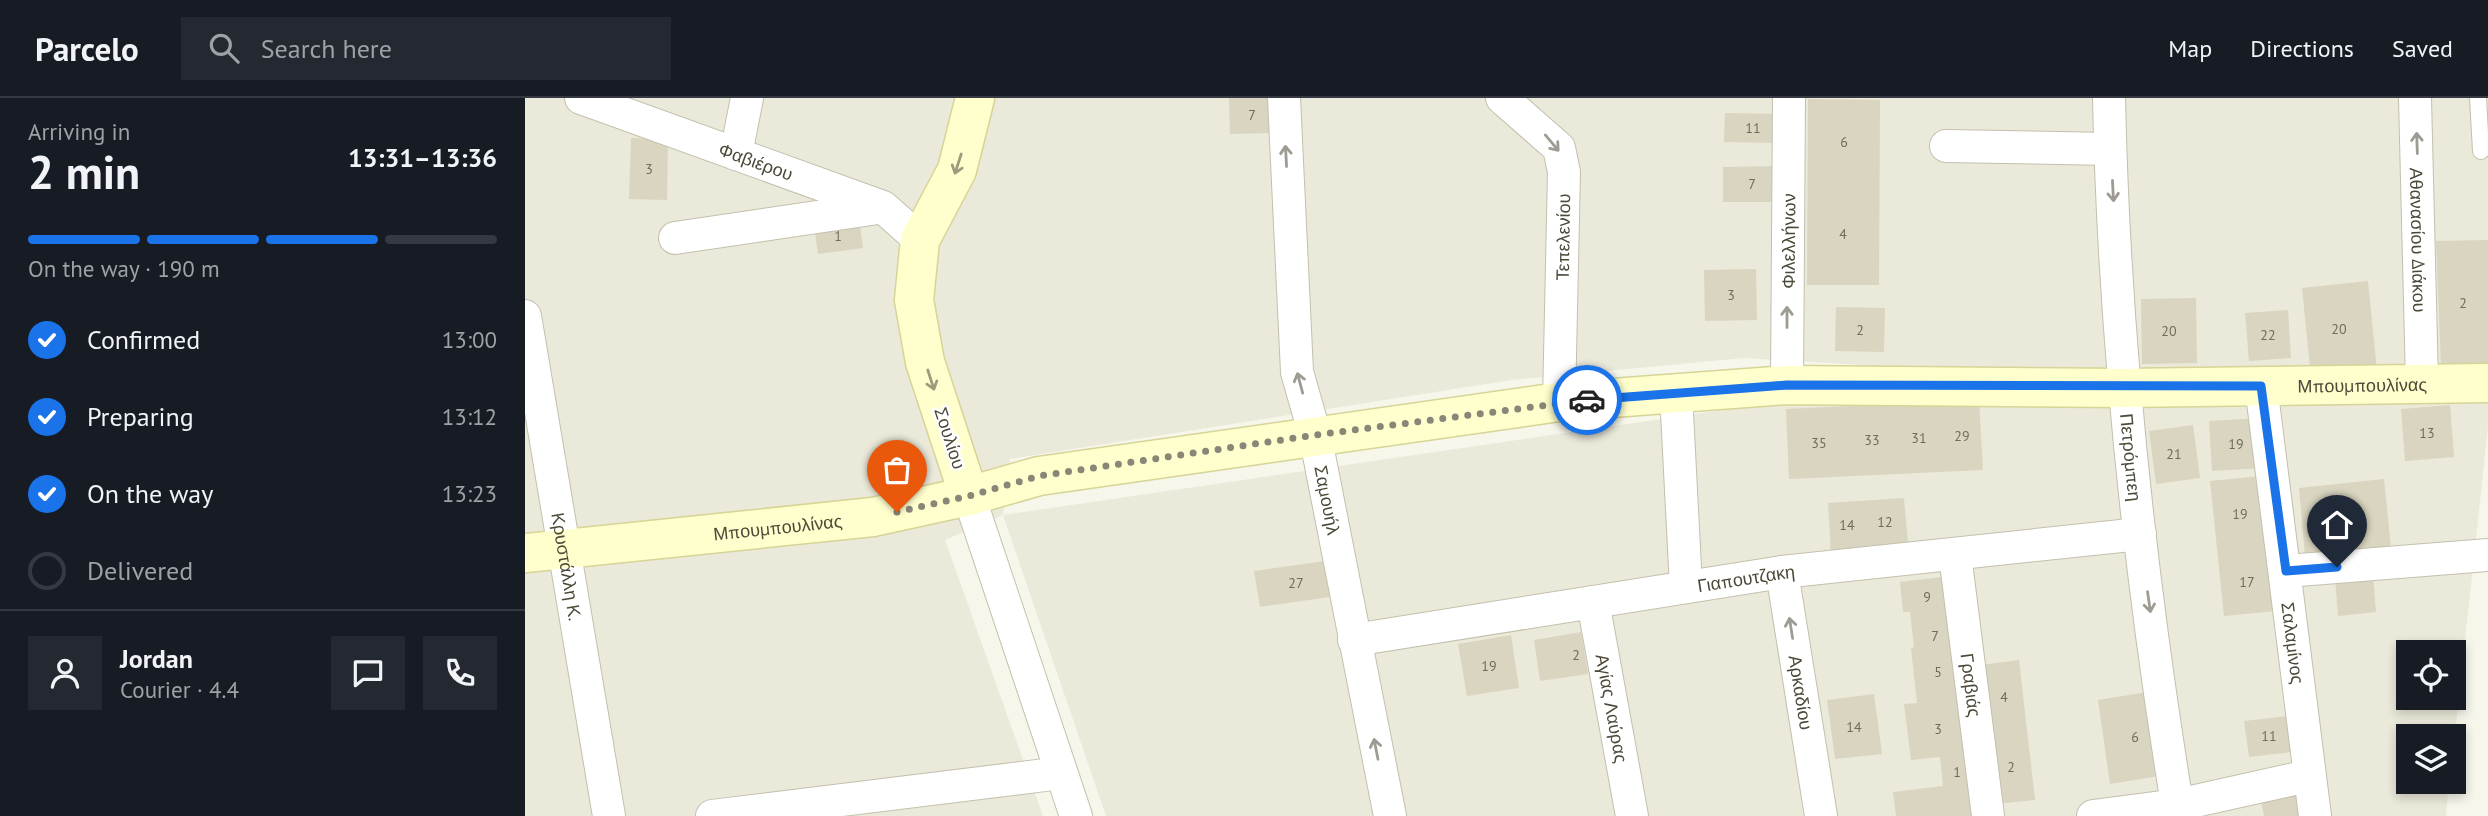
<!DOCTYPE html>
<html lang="en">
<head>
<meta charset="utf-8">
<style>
  :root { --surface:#171b24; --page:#242831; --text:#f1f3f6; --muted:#9ea1a6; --line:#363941; --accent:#1a73e8 }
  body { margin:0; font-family:"PT Sans",sans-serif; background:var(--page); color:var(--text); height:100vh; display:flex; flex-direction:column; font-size:26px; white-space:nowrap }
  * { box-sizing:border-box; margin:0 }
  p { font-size:23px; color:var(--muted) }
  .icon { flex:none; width:38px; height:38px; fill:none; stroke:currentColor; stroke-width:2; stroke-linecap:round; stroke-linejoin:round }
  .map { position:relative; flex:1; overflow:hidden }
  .panel { display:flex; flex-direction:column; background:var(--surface); width:525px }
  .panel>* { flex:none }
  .fabs { position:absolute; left:1871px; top:542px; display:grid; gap:14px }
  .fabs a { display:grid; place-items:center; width:70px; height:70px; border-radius:0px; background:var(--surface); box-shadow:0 4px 10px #0003; font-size:35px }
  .pin { position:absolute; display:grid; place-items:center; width:60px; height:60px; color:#fff; margin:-72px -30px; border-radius:50% 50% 50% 0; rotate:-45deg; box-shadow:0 0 7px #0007 }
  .pin .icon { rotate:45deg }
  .courier { position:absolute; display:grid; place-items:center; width:70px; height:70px; margin:-35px; border:5px solid #1a73e8; border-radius:50%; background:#fff; color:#222; box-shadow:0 2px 9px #0007 }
  .headline em { font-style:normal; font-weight:600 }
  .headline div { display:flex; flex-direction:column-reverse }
  .headline { display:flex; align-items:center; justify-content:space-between; height:119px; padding:0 28px }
  h1 { font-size:46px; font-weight:600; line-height:52px }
  .bar { display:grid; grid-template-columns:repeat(4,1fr); gap:10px 7px; align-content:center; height:84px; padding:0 28px }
  .bar i { height:9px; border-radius:5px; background:var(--line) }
  .bar .on { background:var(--accent) }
  .bar p { grid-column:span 4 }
  .line { display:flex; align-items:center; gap:18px; padding:0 28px; border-top:2px solid var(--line) }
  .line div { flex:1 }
  .round { display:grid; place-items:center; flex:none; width:74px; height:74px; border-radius:0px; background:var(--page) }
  ol { padding:0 28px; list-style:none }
  li { display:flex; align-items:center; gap:21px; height:77px }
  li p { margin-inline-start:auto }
  li .icon { padding:7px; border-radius:50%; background:var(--accent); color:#fff; stroke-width:4 }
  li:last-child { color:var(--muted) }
  li i { width:38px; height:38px; border:4px solid var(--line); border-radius:50% }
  header { display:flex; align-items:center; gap:42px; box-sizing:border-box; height:98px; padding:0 35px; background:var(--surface); border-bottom:2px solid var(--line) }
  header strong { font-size:33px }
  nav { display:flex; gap:38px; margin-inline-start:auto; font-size:24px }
  .search { width:490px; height:63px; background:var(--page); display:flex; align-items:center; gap:18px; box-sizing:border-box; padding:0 24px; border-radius:0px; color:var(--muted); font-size:26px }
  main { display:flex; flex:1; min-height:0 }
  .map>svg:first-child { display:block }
  .residential { fill:#ebe9d9; fill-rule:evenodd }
  .building { fill:#d9d5c0 }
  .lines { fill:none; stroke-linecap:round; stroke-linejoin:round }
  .lane-casing { stroke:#c3c0ad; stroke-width:18 }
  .street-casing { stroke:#c3c0ad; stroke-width:34 }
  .secondary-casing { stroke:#d6d496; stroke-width:41 }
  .lane { stroke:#fff; stroke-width:16 }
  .street { stroke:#fff; stroke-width:32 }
  .secondary { stroke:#ffffcd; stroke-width:38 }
  .oneway { stroke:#9d9b92 }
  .oneway2 { stroke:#9d9b7b }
  .done { stroke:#888677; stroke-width:7; stroke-dasharray:0 12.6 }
  .route { stroke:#1a73e8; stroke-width:9 }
  .labels { text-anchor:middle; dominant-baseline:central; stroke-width:5; stroke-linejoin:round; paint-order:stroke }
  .number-label { font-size:14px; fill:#6f6c5a }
  .street-label { font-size:18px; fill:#4c4938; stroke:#fff }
</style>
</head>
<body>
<header>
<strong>Parcelo</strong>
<div class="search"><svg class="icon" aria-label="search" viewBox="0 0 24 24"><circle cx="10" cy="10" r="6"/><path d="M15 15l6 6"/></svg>Search here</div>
<nav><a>Map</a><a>Directions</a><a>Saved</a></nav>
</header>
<main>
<section class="panel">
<div class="headline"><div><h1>2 min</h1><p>Arriving in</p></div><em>13:31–13:36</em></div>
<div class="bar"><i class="on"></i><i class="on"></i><i class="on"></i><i></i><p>On the way · 190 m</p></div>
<ol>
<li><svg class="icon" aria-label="check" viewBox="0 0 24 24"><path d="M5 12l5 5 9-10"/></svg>Confirmed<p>13:00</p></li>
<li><svg class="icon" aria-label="check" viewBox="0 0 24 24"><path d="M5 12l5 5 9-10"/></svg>Preparing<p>13:12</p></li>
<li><svg class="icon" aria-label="check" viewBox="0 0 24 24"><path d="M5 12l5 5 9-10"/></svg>On the way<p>13:23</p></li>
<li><i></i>Delivered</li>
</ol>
<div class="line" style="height:126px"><a class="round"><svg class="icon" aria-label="person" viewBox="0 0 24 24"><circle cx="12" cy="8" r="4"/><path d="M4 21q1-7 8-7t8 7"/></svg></a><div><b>Jordan</b><p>Courier · 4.4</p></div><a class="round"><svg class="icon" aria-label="chat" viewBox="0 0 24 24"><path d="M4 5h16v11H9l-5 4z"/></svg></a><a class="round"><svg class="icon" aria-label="phone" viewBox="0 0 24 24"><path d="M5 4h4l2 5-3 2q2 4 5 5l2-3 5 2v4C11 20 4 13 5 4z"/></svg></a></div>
</section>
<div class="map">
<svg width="1963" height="718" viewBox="0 0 1963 718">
  <rect width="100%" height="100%" fill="#f6f6eb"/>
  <path class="residential" d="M 0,0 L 1963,0 L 1963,279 L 1783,294 L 1219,260 L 987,282 L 485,361 L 478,417 L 1267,302 L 1591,297 L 1963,304 L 1963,329 L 1929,645 L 1928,639 L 1883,639 L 1883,684 L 1924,684 L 1921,718 L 581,718 L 478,417 L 420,442 L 518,718 L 0,718 ZM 1883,555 L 1928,555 L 1928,600 L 1883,600 Z"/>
  <g class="building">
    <path d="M 704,0 L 748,0 L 749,35 L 705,36 Z"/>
    <path d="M 1283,1 L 1355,2 L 1354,187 L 1282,187 Z"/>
    <path d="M 1200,15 L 1257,16 L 1257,45 L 1199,44 Z"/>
    <path d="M 106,40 L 143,41 L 142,102 L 104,101 Z"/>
    <path d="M 1255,68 L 1256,104 L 1198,104 L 1198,69 Z"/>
    <path d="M 334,120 L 338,150 L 293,156 L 289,127 Z"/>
    <path d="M 1963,142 L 1963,266 L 1916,268 L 1911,143 Z"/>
    <path d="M 1231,171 L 1232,222 L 1180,223 L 1179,172 Z"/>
    <path d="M 1843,183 L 1852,273 L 1786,279 L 1777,190 Z"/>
    <path d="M 1671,200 L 1672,265 L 1617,266 L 1616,201 Z"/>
    <path d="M 1311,209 L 1360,210 L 1359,254 L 1310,253 Z"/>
    <path d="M 1763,212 L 1766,260 L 1724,263 L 1720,215 Z"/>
    <path d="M 1454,302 L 1458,372 L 1264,381 L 1261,311 Z"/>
    <path d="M 1925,307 L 1929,359 L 1880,363 L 1876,311 Z"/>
    <path d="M 1735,320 L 1738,370 L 1687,373 L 1684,323 Z"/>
    <path d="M 1668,327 L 1675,380 L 1631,386 L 1624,333 Z"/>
    <path d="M 1737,378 L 1751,513 L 1699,518 L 1685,383 Z"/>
    <path d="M 1859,381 L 1866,450 L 1780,458 L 1774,390 Z"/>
    <path d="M 1379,400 L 1383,445 L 1341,448 L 1341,454 L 1306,457 L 1303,405 Z"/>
    <path d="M 807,462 L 812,498 L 735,509 L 729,473 Z"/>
    <path d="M 1848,477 L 1851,514 L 1813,518 L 1810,480 Z"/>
    <path d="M 1425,478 L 1453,718 L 1371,718 L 1368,694 L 1418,688 L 1415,659 L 1386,662 L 1379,606 L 1392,605 L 1386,550 L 1389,549 L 1385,514 L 1378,514 L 1375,484 Z"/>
    <path d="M 1056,534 L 1063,576 L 1015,583 L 1009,542 Z"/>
    <path d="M 986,537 L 994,590 L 942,598 L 933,546 Z"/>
    <path d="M 1494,562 L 1510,702 L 1471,706 L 1456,567 Z"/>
    <path d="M 1635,592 L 1647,676 L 1585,686 L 1573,602 Z"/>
    <path d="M 1349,596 L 1357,656 L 1310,661 L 1302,602 Z"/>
    <path d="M 1764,618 L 1768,654 L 1724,659 L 1719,623 Z"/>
    <path d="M 1782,695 L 1787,718 L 1739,718 L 1736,703 Z"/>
  </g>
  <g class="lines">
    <g class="lane-casing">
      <path id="lane" d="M 1953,0 L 1956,53"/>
    </g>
    <g class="street-casing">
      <g id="street">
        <path id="s1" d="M 56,0 L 358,109 L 395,142"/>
        <path id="s2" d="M 759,0 L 772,274 L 790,337 L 865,718"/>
        <path d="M 977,0 L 1034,50 L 1039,74 L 1034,304"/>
        <path id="s3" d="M 1584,0 C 1589,240 1615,481 1654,718"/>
        <path id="s4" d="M 1890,0 L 1897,285"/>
        <path d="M 1421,48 L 1585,51"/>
        <path d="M 211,56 L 222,0"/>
        <path d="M 150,140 L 353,110"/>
        <path id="s5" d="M 0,218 L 84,718"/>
        <path id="s6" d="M 1262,287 L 1264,0"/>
        <path id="s7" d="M 1736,288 L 1790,718"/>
        <path d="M 1151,295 L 1161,489"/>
        <path d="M 444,398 L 551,718"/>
        <path id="s8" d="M 1430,457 L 1463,718"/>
        <path d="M 1761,473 L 1963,457"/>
        <path id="s9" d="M 1257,474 L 1296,718"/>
        <path id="s10" d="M 1068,504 L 1107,718"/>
        <path id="s11" d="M 829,542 L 1257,474 L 1615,436"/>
        <path d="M 187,718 L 536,675"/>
        <path d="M 1568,718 L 1652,707 L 1783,678"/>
      </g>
    </g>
    <g class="secondary-casing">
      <g id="secondary">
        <path d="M 444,398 L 400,264 L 389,202 L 395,142 L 432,72 L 450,0"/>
        <path id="s12" d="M 0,455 L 348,419 L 444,398 L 514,378 L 1034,304 L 1262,287 L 1599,290 L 1963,285"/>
      </g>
    </g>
    <use href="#lane" class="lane"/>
    <use href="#street" class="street"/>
    <use href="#secondary" class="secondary"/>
  </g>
  <defs><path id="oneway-shaft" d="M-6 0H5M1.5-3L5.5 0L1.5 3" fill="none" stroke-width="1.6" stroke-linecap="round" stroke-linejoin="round" transform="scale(1.75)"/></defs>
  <g class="oneway">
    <use href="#oneway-shaft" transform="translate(1027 45) rotate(50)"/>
    <use href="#oneway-shaft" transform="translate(1892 45) rotate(-92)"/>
    <use href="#oneway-shaft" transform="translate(761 58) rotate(-93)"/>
    <use href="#oneway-shaft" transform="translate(1588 93) rotate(87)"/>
    <use href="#oneway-shaft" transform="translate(1262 219) rotate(-90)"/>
    <use href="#oneway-shaft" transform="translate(775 285) rotate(-105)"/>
    <use href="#oneway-shaft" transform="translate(1624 504) rotate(82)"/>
    <use href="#oneway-shaft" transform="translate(1266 530) rotate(-99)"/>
    <use href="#oneway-shaft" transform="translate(851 651) rotate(-101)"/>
  </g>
  <g class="oneway2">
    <use href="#oneway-shaft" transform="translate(433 66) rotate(108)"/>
    <use href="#oneway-shaft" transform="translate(406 282) rotate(72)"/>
  </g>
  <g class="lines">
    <path class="done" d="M 372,414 L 444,398 L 514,378 L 790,337 L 1062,302"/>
    <path class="route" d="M 1062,302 L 1262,287 L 1736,288 L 1761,473 L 1812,469"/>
  </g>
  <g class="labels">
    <g class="number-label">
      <text x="727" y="17">7</text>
      <text x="1228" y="30">11</text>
      <text x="1319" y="44">6</text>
      <text x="124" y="71">3</text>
      <text x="1227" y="86">7</text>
      <text x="1318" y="136">4</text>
      <text x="313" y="138">1</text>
      <text x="1206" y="197">3</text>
      <text x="1938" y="205">2</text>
      <text x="1814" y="231">20</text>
      <text x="1335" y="232">2</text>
      <text x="1644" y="233">20</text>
      <text x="1743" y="237">22</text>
      <text x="1902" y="335">13</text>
      <text x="1437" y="338">29</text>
      <text x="1394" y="340">31</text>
      <text x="1347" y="342">33</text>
      <text x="1294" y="345">35</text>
      <text x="1711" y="346">19</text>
      <text x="1649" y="356">21</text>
      <text x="1715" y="416">19</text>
      <text x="1360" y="424">12</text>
      <text x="1322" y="427">14</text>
      <text x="1722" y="484">17</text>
      <text x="771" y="485">27</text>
      <text x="1402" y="499">9</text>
      <text x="1410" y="538">7</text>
      <text x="1051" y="557">2</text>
      <text x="964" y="568">19</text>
      <text x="1413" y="574">5</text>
      <text x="1479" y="599">4</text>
      <text x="1329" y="629">14</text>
      <text x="1413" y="631">3</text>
      <text x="1744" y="638">11</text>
      <text x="1610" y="639">6</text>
      <text x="1486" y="669">2</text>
      <text x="1432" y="674">1</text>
    </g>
    <g class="street-label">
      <text stroke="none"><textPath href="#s1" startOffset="186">Φαβιέρου</textPath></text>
      <text transform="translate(1038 139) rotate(-89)">Τεπελενίου</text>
      <text stroke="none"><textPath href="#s4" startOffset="142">Αθανασίου Διάκου</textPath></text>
      <text stroke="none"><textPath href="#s6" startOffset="144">Φιλελλήνων</textPath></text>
      <text stroke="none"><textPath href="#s12" startOffset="1850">Μπουμπουλίνας</textPath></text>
      <text transform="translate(425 340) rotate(72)">Σουλίου</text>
      <text stroke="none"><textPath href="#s3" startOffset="360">Πετρόμπεη</textPath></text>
      <text stroke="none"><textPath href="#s2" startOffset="406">Σαμουήλ</textPath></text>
      <text stroke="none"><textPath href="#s12" startOffset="254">Μπουμπουλίνας</textPath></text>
      <text stroke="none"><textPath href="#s5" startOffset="254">Κρυστάλλη Κ.</textPath></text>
      <text stroke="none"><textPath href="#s11" startOffset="397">Γιαπουτζακη</textPath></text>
      <text stroke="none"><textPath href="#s7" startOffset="259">Σαλαμίνος</textPath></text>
      <text stroke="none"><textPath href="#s8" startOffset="131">Γραβιάς</textPath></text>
      <text stroke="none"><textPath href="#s9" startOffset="122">Αρκαδίου</textPath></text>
      <text stroke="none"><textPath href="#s10" startOffset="108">Αγίας Λαύρας</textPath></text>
    </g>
  </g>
</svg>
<div class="fabs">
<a><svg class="icon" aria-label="locate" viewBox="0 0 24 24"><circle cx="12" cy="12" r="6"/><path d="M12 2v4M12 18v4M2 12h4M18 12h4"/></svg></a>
<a><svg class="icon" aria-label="layers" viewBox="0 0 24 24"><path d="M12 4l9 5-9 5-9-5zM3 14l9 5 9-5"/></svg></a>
</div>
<div class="pin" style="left:372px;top:414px;background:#ea580c"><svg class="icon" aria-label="bag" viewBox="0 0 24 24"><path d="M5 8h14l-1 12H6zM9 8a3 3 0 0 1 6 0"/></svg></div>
<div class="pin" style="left:1812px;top:469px;background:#1f2937"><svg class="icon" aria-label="home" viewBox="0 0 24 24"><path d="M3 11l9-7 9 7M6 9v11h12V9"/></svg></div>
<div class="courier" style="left:1062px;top:302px"><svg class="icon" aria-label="car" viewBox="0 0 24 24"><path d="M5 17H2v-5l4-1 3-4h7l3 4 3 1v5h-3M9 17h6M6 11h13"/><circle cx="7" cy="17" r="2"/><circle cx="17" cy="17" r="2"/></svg></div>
</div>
</main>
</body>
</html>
